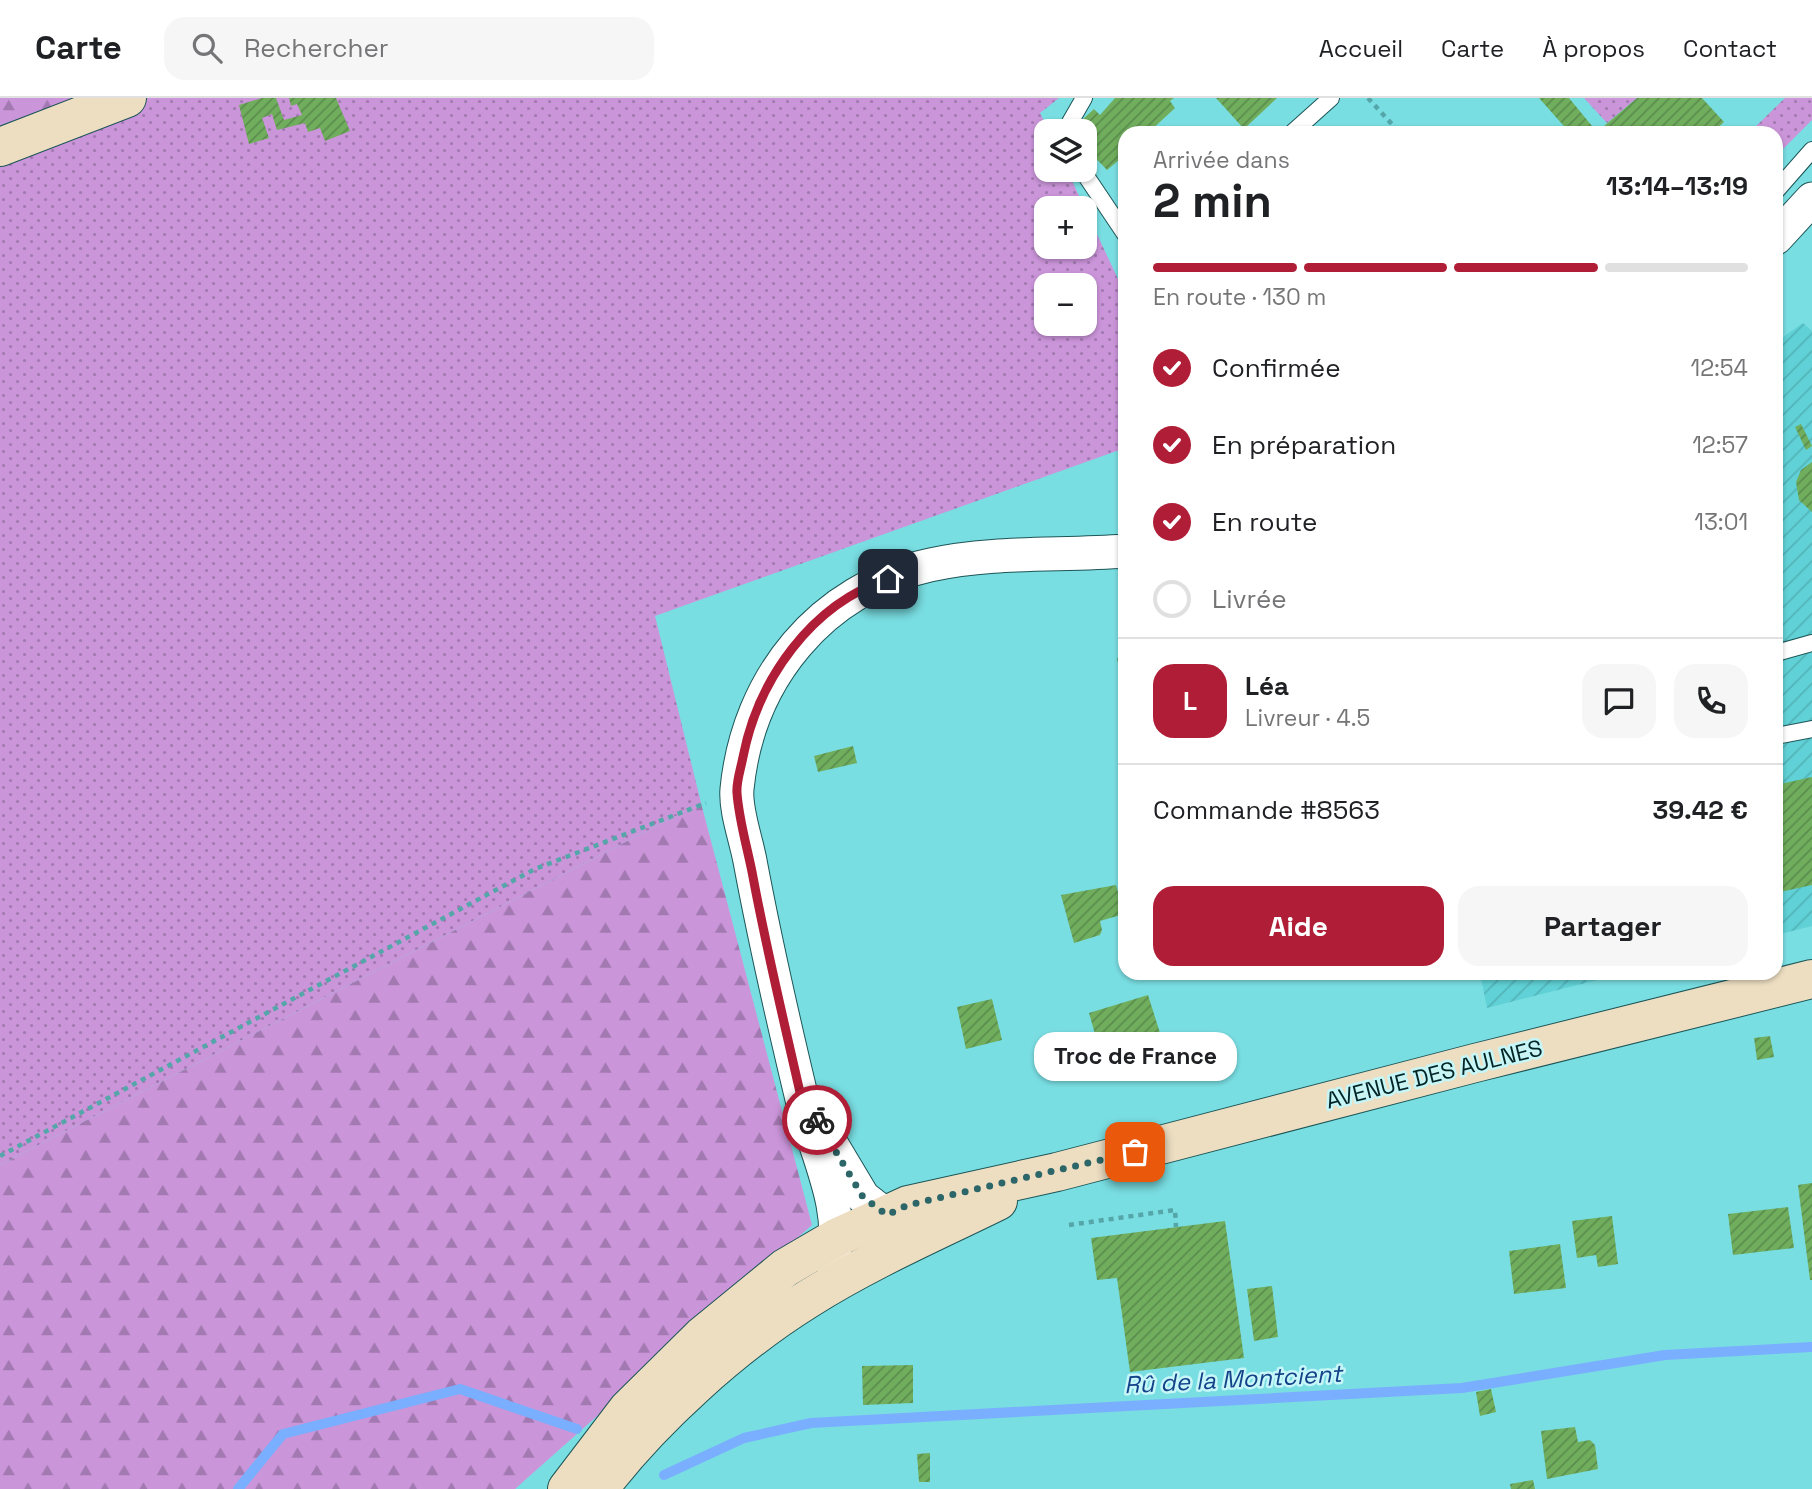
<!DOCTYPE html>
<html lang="fr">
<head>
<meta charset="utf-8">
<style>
  :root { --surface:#fff; --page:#f6f6f6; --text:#202124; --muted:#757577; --line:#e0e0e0; --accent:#b01d36 }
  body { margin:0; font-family:"Space Grotesk",sans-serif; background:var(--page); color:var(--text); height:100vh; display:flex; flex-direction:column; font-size:26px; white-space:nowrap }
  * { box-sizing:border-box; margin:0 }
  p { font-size:23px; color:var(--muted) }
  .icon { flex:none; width:38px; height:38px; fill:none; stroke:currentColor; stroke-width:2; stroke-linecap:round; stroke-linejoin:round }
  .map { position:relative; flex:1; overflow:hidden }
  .drawer { position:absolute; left:1118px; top:28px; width:665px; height:854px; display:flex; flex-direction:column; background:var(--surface); border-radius:21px; box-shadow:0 2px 5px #0004 }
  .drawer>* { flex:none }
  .buttons { position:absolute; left:1034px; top:21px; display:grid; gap:14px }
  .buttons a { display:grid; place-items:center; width:63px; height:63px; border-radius:14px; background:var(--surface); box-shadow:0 2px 5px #0004; font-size:35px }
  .pin { position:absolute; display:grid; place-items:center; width:60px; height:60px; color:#fff; margin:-30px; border-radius:14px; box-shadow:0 4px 10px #0006 }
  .courier { position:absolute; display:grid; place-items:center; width:70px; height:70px; margin:-35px; border:5px solid #b01d36; border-radius:50%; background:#fff; color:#222; box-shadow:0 2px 9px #0007 }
  .bubble { position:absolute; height:49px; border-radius:21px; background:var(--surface); box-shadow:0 2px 5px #0004; font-size:23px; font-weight:700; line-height:49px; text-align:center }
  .summary em { font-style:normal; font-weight:700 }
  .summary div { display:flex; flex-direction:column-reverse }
  .summary { display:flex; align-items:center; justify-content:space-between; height:119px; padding:0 35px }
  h1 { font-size:46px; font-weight:700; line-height:52px }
  .bar { display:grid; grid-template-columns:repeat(4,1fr); gap:10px 7px; align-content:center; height:84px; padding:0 35px }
  .bar i { height:9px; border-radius:5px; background:var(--line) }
  .bar .active { background:var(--accent) }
  .bar p { grid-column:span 4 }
  .line { display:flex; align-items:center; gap:18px; padding:0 35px; border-top:2px solid var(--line) }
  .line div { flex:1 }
  .round { display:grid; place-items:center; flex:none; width:74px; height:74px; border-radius:21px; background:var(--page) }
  ol { padding:0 35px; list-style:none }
  li { display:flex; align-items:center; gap:21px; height:77px }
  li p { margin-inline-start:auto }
  li .icon { padding:7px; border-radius:50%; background:var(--accent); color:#fff; stroke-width:4 }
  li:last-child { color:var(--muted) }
  li i { width:38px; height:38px; border:4px solid var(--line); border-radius:50% }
  .primary-button { display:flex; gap:14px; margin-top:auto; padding:14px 35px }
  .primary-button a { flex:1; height:80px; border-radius:21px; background:var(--accent); color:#fff; font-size:28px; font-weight:700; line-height:80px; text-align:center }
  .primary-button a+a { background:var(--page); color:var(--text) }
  header { display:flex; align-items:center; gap:42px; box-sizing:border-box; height:98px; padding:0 35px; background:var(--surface); border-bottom:2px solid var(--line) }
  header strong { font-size:33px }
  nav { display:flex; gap:38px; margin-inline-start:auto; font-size:24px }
  .search { width:490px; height:63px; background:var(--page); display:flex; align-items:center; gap:18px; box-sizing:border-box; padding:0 24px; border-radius:21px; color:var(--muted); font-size:26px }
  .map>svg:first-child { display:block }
  .industrial { fill:url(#industrial-furrows) }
  .grass { fill:url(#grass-dots); fill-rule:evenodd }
  .forest { fill:url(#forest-firs) }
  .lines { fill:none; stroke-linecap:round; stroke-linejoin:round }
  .stream { stroke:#7aaefe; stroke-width:10 }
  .building { fill:url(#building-hatch) }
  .lane-casing { stroke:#1d5557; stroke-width:18 }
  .street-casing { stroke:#1d5557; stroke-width:35 }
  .secondary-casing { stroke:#1d5557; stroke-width:40 }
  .path { stroke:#55a6a9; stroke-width:4.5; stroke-dasharray:5 5; stroke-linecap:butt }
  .lane { stroke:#fff; stroke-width:16 }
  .street { stroke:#fff; stroke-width:33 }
  .secondary { stroke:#eddec2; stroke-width:38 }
  .done { stroke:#2c6668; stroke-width:7; stroke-dasharray:0 12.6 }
  .route { stroke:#b01d36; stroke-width:9 }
  .labels { text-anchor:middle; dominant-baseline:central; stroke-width:5; stroke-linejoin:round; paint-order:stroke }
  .street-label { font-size:23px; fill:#032526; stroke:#c7f6f8 }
  .water-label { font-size:24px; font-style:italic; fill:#124288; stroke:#c7f6f8 }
</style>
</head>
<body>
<header>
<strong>Carte</strong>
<div class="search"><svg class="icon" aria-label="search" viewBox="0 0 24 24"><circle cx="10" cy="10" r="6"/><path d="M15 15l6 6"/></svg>Rechercher</div>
<nav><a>Accueil</a><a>Carte</a><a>À propos</a><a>Contact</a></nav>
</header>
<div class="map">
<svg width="1812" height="1391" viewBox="0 0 1812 1391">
  <defs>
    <pattern id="industrial-furrows" width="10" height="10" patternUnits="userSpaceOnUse" patternTransform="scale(1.75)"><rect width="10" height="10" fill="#60d1d6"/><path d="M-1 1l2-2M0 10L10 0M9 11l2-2" fill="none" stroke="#52b3b8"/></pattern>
    <pattern id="grass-dots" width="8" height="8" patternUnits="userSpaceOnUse" patternTransform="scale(1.75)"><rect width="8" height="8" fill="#cb95da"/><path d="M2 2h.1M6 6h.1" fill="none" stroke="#a379b1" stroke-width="1.8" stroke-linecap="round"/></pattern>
    <pattern id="forest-firs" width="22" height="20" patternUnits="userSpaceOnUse" patternTransform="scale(1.75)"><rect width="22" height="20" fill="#cb95da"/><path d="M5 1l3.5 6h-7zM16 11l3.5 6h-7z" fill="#a379b1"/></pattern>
    <pattern id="building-hatch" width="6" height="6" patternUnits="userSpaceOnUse" patternTransform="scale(1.75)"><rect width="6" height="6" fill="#70ae5d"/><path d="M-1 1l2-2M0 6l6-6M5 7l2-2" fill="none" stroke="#5a8d4d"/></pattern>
  </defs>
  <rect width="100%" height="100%" fill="#79dee2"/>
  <g class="industrial">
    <path d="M 1803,225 L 1812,233 L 1812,828 L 1776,837 L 1776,244 Z"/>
    <path d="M 1480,875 L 1625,875 L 1487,910 Z"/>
  </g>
  <g class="grass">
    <path d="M 104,0 L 1059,0 L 1040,15 L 1049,33 L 1046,72 L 1067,72 L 1125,196 L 1125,350 L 655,518 L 701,705 L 0,1067 L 0,26 ZM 1046,110 L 1085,110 L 1085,149 L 1046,149 ZM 1046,187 L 1085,187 L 1085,226 L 1046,226 Z"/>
    <path d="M 1584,0 L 1637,0 L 1607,25 Z"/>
    <path d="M 1785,0 L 1812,0 L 1812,22 L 1776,58 L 1776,35 L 1749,35 Z"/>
  </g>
  <g class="forest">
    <path d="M 0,0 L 104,0 L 0,26 Z"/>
    <path d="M 701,705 L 812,1127 L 515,1391 L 0,1391 L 0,1067 Z"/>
  </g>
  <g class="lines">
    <g class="stream">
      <path d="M 664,1377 L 744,1340 L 811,1325 L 1462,1290 L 1665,1257 L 1812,1249"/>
      <path d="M 238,1391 L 283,1336 L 460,1291 L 577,1331"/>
    </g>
  </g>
  <g class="building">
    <path d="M 262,0 L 276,0 L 284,22 L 302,17 L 297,6 L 291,8 L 289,0 L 336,0 L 350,33 L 325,43 L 320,30 L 308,34 L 305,25 L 277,32 L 272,16 L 262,20 L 269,40 L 249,46 L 239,7 Z"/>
    <path d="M 1115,0 L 1174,0 L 1170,3 L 1175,10 L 1148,35 L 1143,30 L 1137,35 L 1125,35 L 1125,57 L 1107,72 L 1085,49 L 1085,33 L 1070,33 L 1094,11 L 1100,17 Z"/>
    <path d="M 1216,0 L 1277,0 L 1244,31 Z"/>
    <path d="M 1539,0 L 1569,0 L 1597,34 L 1637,0 L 1702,0 L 1724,24 L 1712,35 L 1570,35 Z"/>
    <path d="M 1801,326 L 1812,348 L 1806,352 L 1795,329 Z"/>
    <path d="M 1812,364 L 1812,414 L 1799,402 L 1796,384 L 1801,372 Z"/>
    <path d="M 1125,558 L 1125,595 L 1124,596 L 1117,560 Z"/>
    <path d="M 853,648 L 857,665 L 818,674 L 814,658 Z"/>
    <path d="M 1812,679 L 1812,787 L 1776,795 L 1776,687 Z"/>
    <path d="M 1116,787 L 1124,816 L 1100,823 L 1102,832 L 1100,837 L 1074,845 L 1061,797 Z"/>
    <path d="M 1148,897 L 1160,935 L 1100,954 L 1089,915 Z"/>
    <path d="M 992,901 L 1002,942 L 966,951 L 957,909 Z"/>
    <path d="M 1770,938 L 1774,959 L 1757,962 L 1754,940 Z"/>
    <path d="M 1812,1085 L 1812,1182 L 1810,1182 L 1798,1087 Z"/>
    <path d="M 1788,1109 L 1794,1150 L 1733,1157 L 1728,1116 Z"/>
    <path d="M 1612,1118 L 1618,1166 L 1598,1169 L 1596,1157 L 1577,1160 L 1572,1123 Z"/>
    <path d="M 1225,1123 L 1244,1260 L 1130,1274 L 1117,1180 L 1097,1182 L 1091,1140 Z"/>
    <path d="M 1560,1146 L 1566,1190 L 1514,1196 L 1509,1153 Z"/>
    <path d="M 1272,1188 L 1278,1239 L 1254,1243 L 1247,1191 Z"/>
    <path d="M 913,1267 L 913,1305 L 863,1307 L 862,1268 Z"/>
    <path d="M 1491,1291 L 1496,1314 L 1480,1318 L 1476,1294 Z"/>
    <path d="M 1575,1329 L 1578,1344 L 1590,1342 L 1595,1347 L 1598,1371 L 1547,1381 L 1541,1333 Z"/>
    <path d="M 930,1355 L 930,1384 L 919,1384 L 917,1356 Z"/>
    <path d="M 1533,1382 L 1535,1391 L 1511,1391 L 1510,1386 Z"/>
  </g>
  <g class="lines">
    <g class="lane-casing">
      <g id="lane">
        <path d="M 1065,33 L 1084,0"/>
        <path d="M 1292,35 L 1331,0"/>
        <path d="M 1082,72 L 1125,136"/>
        <path d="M 1776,93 L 1812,52"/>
        <path d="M 1776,555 L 1812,545"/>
        <path d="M 1776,638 L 1812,631"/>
      </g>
    </g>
    <g class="street-casing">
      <g id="street">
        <path d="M 1776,140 L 1812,101"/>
        <path d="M 820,1027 L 863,1099 L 886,1117"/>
        <path d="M 832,1164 C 847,1111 814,1053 802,1001 C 783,922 765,843 750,763 C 746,741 735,712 737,691 C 748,580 821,491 930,467 C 993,453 1061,458 1125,453"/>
      </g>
    </g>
    <g class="secondary-casing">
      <g id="secondary">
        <path d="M 0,49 L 127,0"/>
        <path d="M 567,1391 L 628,1311 L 702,1238 L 785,1170 L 838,1139 L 908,1107 L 1057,1074 L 1475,965 L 1812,881"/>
        <path d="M 599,1391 C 651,1322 734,1247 808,1201 C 868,1163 935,1134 998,1103"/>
      </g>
    </g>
    <g class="path">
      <path d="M 1368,0 L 1400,35"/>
      <path d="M 0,1058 L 535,771 L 706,705"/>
      <path d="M 1069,1127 L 1175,1112 L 1176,1129"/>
    </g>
    <use href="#lane" class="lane"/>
    <use href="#street" class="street"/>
    <use href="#secondary" class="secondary"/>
  </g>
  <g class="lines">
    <path class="done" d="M 817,1022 L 863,1099 L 887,1117 L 908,1107 L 1135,1054"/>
    <path class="route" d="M 817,1022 L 802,1003 C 785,928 767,854 753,779 C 748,752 739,723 737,695 C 736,684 741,670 743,659 C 758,582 811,506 888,481"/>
  </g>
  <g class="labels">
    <g class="street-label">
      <text transform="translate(1434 976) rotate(-14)">AVENUE DES AULNES</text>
    </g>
    <g class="water-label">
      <text transform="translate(1233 1281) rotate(-3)">Rû de la Montcient</text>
    </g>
  </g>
</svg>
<div class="buttons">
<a><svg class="icon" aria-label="layers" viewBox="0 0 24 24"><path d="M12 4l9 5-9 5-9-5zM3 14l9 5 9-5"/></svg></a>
<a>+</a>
<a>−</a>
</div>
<div class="pin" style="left:1135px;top:1054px;background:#ea580c"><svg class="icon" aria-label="bag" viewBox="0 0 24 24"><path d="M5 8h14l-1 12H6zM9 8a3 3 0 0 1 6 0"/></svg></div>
<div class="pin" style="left:888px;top:481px;background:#1f2937"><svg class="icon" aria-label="home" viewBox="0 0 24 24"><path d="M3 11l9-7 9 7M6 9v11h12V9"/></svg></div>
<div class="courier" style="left:817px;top:1022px"><svg class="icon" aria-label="bike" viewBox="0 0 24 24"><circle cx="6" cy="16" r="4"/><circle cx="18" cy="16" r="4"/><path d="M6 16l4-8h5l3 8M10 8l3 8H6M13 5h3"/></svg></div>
<div class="bubble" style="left:1034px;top:934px;width:203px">Troc de France</div>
<section class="drawer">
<div class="summary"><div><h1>2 min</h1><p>Arrivée dans</p></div><em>13:14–13:19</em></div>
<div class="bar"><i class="active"></i><i class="active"></i><i class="active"></i><i></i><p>En route · 130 m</p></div>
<ol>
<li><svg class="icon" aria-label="check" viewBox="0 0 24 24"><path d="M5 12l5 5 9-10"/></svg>Confirmée<p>12:54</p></li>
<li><svg class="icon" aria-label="check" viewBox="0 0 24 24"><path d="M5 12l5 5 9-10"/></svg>En préparation<p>12:57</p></li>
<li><svg class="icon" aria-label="check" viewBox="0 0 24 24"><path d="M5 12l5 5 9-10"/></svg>En route<p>13:01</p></li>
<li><i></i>Livrée</li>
</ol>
<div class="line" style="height:126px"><b class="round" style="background:var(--accent);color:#fff">L</b><div><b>Léa</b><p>Livreur · 4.5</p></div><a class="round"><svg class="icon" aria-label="chat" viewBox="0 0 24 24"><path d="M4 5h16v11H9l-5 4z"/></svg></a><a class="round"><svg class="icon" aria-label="phone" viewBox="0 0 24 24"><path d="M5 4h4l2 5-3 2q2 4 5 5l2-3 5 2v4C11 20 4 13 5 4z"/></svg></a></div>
<div class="line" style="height:91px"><div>Commande #8563</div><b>39.42 €</b></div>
<div class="primary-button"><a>Aide</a><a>Partager</a></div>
</section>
</div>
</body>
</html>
